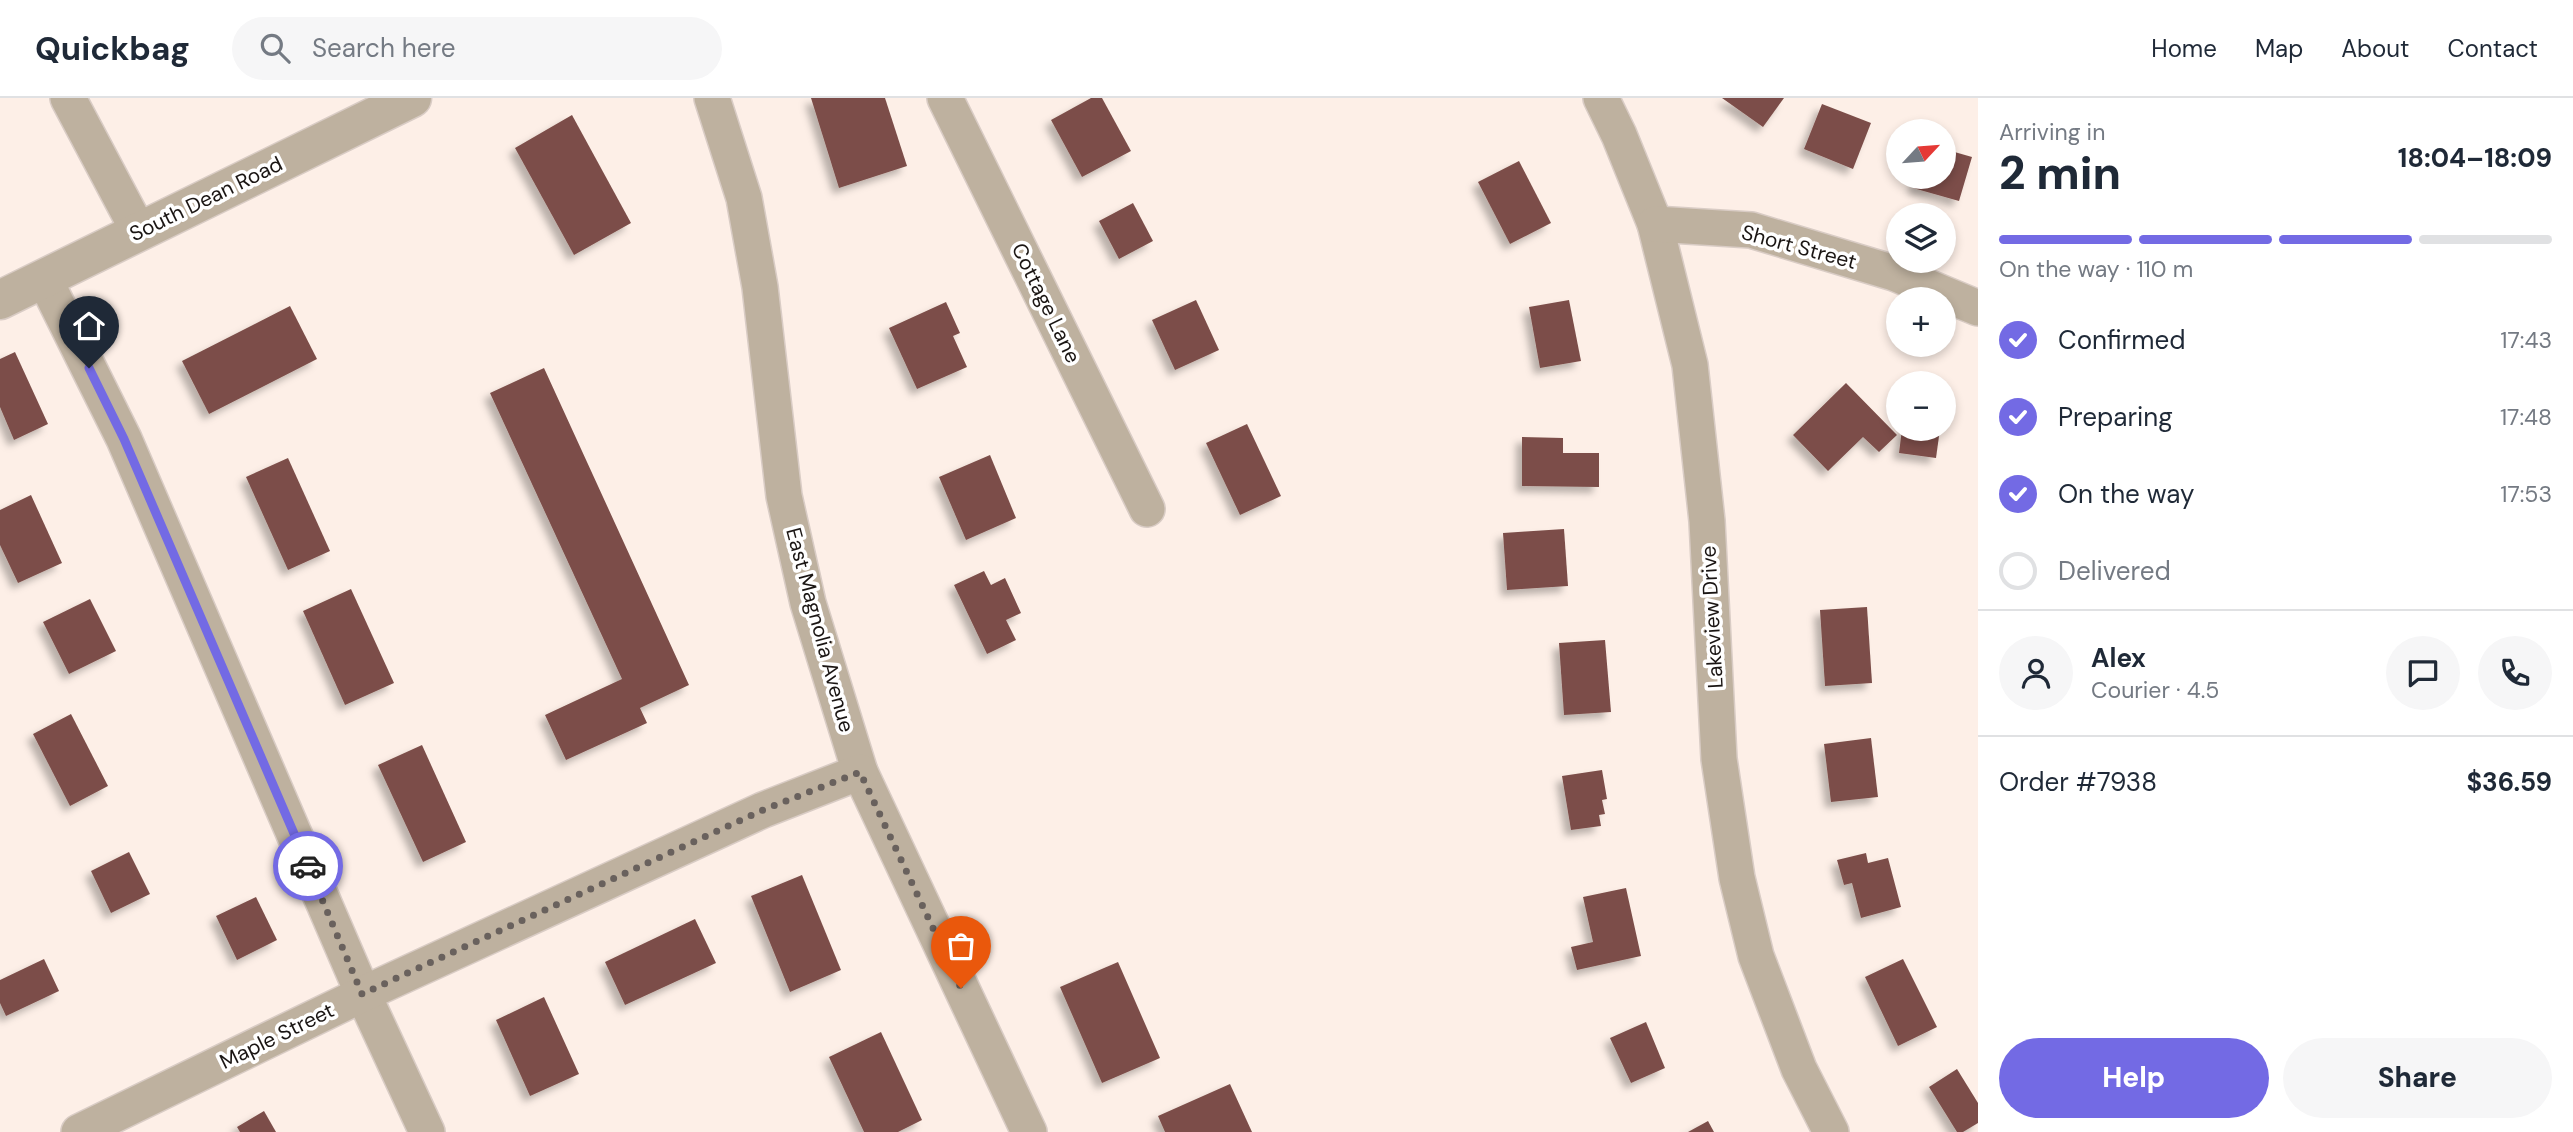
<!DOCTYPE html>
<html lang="en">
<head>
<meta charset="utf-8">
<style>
  :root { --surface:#fff; --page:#f6f6f7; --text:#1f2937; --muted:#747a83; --line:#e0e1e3; --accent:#736ae4 }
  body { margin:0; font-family:"DM Sans",sans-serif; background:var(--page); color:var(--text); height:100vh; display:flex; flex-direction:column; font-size:26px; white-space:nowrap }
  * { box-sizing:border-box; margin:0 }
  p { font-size:23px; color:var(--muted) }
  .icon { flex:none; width:38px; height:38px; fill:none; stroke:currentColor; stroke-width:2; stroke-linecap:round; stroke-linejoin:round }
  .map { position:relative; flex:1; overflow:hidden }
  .side { display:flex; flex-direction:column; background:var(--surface); width:595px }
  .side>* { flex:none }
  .needle { width:46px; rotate:64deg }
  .fabs { position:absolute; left:1886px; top:21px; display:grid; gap:14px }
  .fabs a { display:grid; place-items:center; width:70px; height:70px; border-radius:50%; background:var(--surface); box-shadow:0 4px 10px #0003; font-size:35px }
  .pin { position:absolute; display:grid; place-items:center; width:60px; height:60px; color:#fff; margin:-72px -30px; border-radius:50% 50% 50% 0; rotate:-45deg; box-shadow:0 0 7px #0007 }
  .pin .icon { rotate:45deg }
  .courier { position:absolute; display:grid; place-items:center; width:70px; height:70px; margin:-35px; border:5px solid #736ae4; border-radius:50%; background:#fff; color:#222; box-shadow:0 2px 9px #0007 }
  .summary em { font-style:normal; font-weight:800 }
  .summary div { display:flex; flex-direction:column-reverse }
  .summary { display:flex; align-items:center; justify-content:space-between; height:119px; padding:0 21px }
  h1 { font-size:46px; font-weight:800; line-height:52px }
  .bar { display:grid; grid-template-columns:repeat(4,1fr); gap:10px 7px; align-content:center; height:84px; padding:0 21px }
  .bar i { height:9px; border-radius:5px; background:var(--line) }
  .bar .selected { background:var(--accent) }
  .bar p { grid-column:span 4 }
  .line { display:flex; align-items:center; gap:18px; padding:0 21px; border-top:2px solid var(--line) }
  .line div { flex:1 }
  .round { display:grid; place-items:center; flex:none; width:74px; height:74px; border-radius:37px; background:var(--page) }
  ol { padding:0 21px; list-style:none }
  li { display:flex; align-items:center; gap:21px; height:77px }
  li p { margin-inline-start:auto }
  li .icon { padding:7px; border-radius:50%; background:var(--accent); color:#fff; stroke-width:4 }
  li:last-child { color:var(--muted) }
  li i { width:38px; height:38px; border:4px solid var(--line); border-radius:50% }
  .cta { display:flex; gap:14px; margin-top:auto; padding:14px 21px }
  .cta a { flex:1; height:80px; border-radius:42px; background:var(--accent); color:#fff; font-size:28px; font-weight:800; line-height:80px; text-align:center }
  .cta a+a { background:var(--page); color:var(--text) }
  header { display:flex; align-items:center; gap:42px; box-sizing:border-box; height:98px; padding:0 35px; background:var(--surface); border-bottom:2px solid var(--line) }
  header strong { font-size:33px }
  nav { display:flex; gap:38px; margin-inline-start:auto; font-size:24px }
  .search { width:490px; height:63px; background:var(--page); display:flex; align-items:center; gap:18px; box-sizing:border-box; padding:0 24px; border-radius:38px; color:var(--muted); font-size:26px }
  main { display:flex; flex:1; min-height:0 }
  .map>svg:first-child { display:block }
  .building { fill:#7c4e49; filter:url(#shadow) }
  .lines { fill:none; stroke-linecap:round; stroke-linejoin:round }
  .minor-casing { stroke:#d9ccc5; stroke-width:38 }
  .tertiary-casing { stroke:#d9ccc5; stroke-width:41 }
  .minor { stroke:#beb19f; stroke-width:35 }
  .tertiary { stroke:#beb19f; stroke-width:38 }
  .done { stroke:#69615d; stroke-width:7; stroke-dasharray:0 12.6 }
  .route { stroke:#736ae4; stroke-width:9 }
  .labels { text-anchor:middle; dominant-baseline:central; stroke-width:7; stroke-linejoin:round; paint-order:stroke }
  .street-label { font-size:21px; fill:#1a1513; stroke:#fff }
</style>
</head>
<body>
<header>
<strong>Quickbag</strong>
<div class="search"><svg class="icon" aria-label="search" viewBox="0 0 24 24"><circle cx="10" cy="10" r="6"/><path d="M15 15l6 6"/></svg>Search here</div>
<nav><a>Home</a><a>Map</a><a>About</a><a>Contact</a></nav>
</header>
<main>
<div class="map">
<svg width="1978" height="1034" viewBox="0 0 1978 1034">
  <defs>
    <filter id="shadow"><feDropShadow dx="-6" dy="6" stdDeviation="3.5" flood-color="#0004"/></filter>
  </defs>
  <rect width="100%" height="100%" fill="#fdefe7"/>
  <g class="building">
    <path d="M 811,0 L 885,0 L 907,68 L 839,90 Z"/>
    <path d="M 1091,0 L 1102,0 L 1131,53 L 1082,79 L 1051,22 Z"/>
    <path d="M 1722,0 L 1784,0 L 1763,29 Z"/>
    <path d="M 1822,6 L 1871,25 L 1853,71 L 1804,51 Z"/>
    <path d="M 572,17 L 631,125 L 574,157 L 515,50 Z"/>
    <path d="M 1944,51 L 1972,59 L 1959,103 L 1913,90 L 1917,79 L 1944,79 Z"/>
    <path d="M 1519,63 L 1551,125 L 1510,146 L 1478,84 Z"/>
    <path d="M 1133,105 L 1153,143 L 1119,161 L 1099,123 Z"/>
    <path d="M 1196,202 L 1219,252 L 1175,272 L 1152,222 Z"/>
    <path d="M 1569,202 L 1581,263 L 1540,270 L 1529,209 Z"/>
    <path d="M 946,204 L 960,235 L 953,238 L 967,269 L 917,291 L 889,230 Z"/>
    <path d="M 290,208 L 317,261 L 209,316 L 182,263 Z"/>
    <path d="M 15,254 L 48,326 L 14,342 L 0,309 L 0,261 Z"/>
    <path d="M 544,270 L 689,587 L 640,610 L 647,625 L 566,662 L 545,617 L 622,581 L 490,295 Z"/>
    <path d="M 1846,285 L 1897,337 L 1879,354 L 1863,339 L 1828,373 L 1793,337 Z"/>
    <path d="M 1247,326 L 1281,398 L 1240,417 L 1206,345 Z"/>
    <path d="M 1902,331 L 1940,331 L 1936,360 L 1899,355 Z"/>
    <path d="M 1522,339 L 1563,340 L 1563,355 L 1599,355 L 1599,389 L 1522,388 Z"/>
    <path d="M 990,357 L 1016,420 L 966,442 L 939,379 Z"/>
    <path d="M 288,360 L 330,453 L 288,472 L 246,379 Z"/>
    <path d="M 31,397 L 62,465 L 18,485 L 0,447 L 0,412 Z"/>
    <path d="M 1564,431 L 1568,488 L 1507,492 L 1503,435 Z"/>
    <path d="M 984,473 L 991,487 L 1005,480 L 1021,515 L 1006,522 L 1016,542 L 987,556 L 954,487 Z"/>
    <path d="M 351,491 L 394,585 L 345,607 L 303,513 Z"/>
    <path d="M 90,501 L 116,553 L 69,576 L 43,524 Z"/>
    <path d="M 1867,509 L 1872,585 L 1825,588 L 1820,512 Z"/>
    <path d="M 1605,542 L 1611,614 L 1564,617 L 1559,545 Z"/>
    <path d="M 71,616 L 108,688 L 70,708 L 33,636 Z"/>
    <path d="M 1871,640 L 1878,699 L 1831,704 L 1824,646 Z"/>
    <path d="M 422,647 L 466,744 L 423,764 L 378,667 Z"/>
    <path d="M 1602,672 L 1607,701 L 1602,702 L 1605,716 L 1599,717 L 1601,728 L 1571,732 L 1562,678 Z"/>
    <path d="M 129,754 L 150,796 L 111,815 L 91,773 Z"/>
    <path d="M 1866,755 L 1868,765 L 1888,760 L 1901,809 L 1861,820 L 1852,785 L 1844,787 L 1837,762 Z"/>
    <path d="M 802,777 L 841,872 L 790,894 L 751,798 Z"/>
    <path d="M 1626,790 L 1641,858 L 1577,872 L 1571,849 L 1593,844 L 1583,799 Z"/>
    <path d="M 256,799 L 277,842 L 237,862 L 216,818 Z"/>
    <path d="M 695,821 L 716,865 L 625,907 L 605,864 Z"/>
    <path d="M 44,861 L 59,893 L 6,918 L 0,905 L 0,882 Z"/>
    <path d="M 1903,861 L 1937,929 L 1898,948 L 1865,879 Z"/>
    <path d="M 1118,864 L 1160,960 L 1102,985 L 1060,889 Z"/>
    <path d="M 544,899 L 579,976 L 530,998 L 496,922 Z"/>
    <path d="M 1646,924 L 1665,970 L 1631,985 L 1610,940 Z"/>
    <path d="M 881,934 L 922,1022 L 898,1034 L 864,1034 L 829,959 Z"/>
    <path d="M 1957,971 L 1978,1005 L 1978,1025 L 1963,1034 L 1957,1034 L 1929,989 Z"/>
    <path d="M 1230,986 L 1252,1034 L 1165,1034 L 1158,1018 Z"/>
    <path d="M 264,1013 L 276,1034 L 240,1034 L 237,1029 Z"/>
    <path d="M 1708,1023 L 1714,1034 L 1688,1034 Z"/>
  </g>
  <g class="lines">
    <g class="minor-casing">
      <g id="minor">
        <path d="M 68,0 L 139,134"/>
        <path d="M 712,0 L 744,100 L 760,189 L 784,398 L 808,505 L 860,674 L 1029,1034"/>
        <path d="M 945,0 L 1147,411"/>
        <path d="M 1601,0 L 1619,37 L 1655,126 L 1690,267 L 1707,423 L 1719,661 L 1737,780 L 1756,858 L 1799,971 L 1831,1034"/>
        <path d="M 1655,126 L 1751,132 L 1894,175 L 1978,210"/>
        <path d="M 44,180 L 124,341 L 363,896 L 427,1034"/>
        <path d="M 79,1034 L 363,896 L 763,712 L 860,674"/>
      </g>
    </g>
    <g class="tertiary-casing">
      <path id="tertiary" d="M 0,202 L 412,0"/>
    </g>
    <use href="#minor" class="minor"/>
    <use href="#tertiary" class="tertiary"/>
  </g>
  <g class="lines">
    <path class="done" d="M 308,768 L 362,896 L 763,712 L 860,674 L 961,890"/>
    <path class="route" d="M 89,270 L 124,341 L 308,768"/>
  </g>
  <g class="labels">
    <g class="street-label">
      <text transform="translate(206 101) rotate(-26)">South Dean Road</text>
      <text transform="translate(1799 149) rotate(15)">Short Street</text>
      <text transform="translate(1046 205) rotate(64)">Cottage Lane</text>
      <text transform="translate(1712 519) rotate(-93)">Lakeview Drive</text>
      <text transform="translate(820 532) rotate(75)">East Magnolia Avenue</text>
      <text transform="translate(277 938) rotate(-26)">Maple Street</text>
    </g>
  </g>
</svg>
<div class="fabs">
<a><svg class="needle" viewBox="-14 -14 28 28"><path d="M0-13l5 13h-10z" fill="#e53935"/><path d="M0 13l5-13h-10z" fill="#747a83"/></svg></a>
<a><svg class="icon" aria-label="layers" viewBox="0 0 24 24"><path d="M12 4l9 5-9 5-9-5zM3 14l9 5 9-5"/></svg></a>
<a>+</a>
<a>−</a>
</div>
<div class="pin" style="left:961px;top:890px;background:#ea580c"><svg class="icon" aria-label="bag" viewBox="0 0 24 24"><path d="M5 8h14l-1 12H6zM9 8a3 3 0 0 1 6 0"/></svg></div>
<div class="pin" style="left:89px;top:270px;background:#1f2937"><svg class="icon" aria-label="home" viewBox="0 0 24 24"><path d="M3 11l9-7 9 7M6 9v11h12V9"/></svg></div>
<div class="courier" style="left:308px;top:768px"><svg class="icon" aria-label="car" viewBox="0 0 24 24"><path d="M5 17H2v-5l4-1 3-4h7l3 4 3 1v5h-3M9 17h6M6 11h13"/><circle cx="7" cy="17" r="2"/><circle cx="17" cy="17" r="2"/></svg></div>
</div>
<section class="side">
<div class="summary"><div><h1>2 min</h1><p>Arriving in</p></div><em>18:04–18:09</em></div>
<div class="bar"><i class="selected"></i><i class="selected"></i><i class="selected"></i><i></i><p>On the way · 110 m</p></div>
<ol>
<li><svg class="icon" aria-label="check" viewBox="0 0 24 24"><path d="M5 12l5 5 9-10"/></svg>Confirmed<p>17:43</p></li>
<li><svg class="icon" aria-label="check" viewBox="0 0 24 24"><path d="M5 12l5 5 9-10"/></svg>Preparing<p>17:48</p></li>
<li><svg class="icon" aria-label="check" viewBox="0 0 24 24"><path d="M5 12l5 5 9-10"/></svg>On the way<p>17:53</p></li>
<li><i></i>Delivered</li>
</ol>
<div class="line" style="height:126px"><a class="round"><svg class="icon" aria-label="person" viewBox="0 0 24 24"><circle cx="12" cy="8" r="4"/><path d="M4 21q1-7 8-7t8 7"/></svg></a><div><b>Alex</b><p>Courier · 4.5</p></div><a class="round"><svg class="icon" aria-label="chat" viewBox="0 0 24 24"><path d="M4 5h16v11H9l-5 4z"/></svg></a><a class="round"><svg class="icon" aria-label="phone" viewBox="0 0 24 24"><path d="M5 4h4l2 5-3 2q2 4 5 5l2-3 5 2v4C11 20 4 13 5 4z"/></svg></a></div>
<div class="line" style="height:91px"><div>Order #7938</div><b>$36.59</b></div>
<div class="cta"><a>Help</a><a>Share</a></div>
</section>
</main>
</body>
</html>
